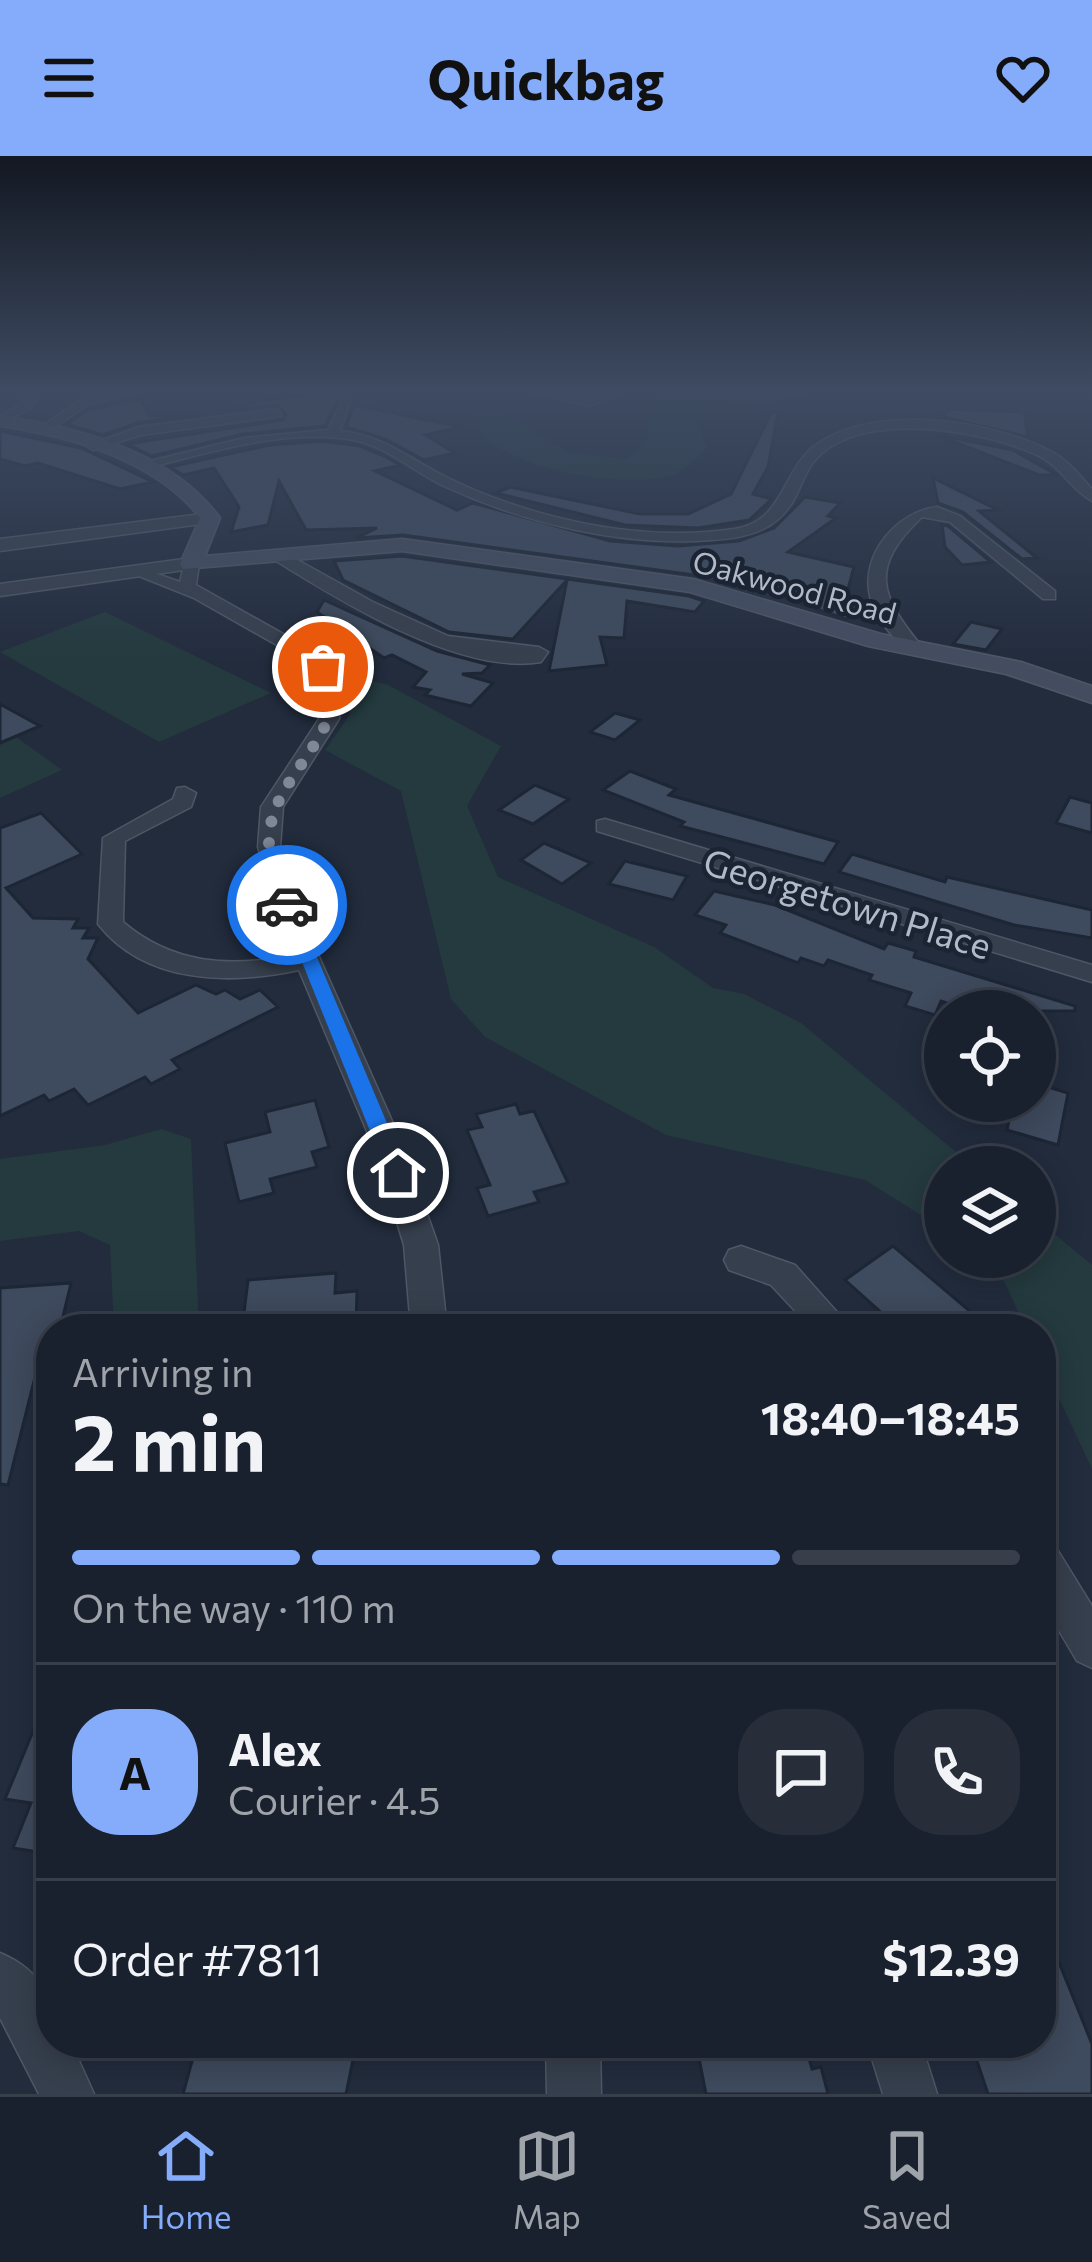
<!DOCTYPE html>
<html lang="en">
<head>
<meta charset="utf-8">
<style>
  :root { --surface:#1a212e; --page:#272e3a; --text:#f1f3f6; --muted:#9fa3aa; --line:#383e4a; --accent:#84acfb }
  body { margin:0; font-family:Commissioner,sans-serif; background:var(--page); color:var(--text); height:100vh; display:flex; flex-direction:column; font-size:45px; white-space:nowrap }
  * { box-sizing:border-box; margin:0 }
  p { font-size:39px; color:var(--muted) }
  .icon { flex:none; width:66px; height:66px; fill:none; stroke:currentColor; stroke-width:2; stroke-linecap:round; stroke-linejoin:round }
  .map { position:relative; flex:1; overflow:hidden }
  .drawer { position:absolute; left:36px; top:1158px; width:1020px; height:744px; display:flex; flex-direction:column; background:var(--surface); border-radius:48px; box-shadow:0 6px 30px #0003,0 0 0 3px var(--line) }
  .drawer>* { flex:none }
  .tools { position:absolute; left:924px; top:834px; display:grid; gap:24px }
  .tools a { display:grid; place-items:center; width:132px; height:132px; border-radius:50%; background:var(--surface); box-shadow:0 6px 30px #0003,0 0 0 3px var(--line); font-size:60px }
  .pin { position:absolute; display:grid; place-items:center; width:102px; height:102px; color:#fff; margin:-51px; border:6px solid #fff; border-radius:50%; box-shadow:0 3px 12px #0007 }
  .courier { position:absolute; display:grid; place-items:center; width:120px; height:120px; margin:-60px; border:9px solid #1a73e8; border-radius:50%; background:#fff; color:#222; box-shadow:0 3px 15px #0007 }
  .summary em { font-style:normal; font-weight:700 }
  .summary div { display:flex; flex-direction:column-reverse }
  .summary { display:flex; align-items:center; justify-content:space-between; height:204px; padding:0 36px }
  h1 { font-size:78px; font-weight:700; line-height:90px }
  .bar { display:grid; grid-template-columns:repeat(4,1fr); gap:18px 12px; align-content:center; height:144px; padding:0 36px }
  .bar i { height:15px; border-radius:9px; background:var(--line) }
  .bar .on { background:var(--accent) }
  .bar p { grid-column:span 4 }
  .line { display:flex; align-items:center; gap:30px; padding:0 36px; border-top:3px solid var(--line) }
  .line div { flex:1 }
  .round { display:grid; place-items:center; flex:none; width:126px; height:126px; border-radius:48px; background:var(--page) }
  header { display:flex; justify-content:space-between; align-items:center; height:156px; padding:0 36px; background:var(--accent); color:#111; font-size:54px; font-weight:700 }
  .dock { display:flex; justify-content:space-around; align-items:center; height:168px; border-top:3px solid var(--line); background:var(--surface); font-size:33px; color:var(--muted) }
  .dock a { display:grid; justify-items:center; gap:6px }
  .dock .on { color:var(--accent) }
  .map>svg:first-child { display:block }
  .green { fill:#243a3e }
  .building { fill:#3e4a5d; stroke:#1d2634; stroke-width:3 }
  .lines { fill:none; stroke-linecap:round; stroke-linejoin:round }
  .minor-casing { stroke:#4e5765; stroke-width:3 }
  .tertiary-casing { stroke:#4e5765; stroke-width:3 }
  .secondary-casing { stroke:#4e5765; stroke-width:3 }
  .minor { fill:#363f4d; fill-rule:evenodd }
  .tertiary { fill:#363f4d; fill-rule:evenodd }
  .secondary { fill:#444d60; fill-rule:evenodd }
  .route { fill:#1a73e8 }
  .done { stroke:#808898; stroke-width:12; stroke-dasharray:0 21.6 }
  .labels { text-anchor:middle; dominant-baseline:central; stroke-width:9; stroke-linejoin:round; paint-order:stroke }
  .far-street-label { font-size:30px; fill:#b2bac9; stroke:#1b2432 }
  .street-label { font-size:36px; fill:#b2bac9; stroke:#1b2432 }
</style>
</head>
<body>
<header><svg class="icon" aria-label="menu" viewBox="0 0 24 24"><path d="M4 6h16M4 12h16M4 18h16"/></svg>Quickbag<svg class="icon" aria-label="heart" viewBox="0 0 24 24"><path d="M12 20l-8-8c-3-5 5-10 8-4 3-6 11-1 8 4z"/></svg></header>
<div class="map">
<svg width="1092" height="1938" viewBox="0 0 1092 1938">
  <rect width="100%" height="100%" fill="#222c3d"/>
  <g class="green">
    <path d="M 822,236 L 709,255 L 696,264 L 707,291 C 697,300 683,317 670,320 C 621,333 512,314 479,275 L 475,256 L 502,257 L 569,297 L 628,303 L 649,282 L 644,252 L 656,237 Z"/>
    <path d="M 105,456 L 271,537 L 159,586 L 0,496 Z"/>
    <path d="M 359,521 L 388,529 L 501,590 L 467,650 L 498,721 L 654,791 L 713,832 L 744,838 L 801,867 L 974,1011 L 945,1011 L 945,1074 L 865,1024 L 666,979 L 485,881 L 451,843 L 401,635 L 325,594 L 349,560 Z"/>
    <path d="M 16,581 L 62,614 L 0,642 L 0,584 Z"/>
    <path d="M 161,973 L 191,983 L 199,1173 L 114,1173 L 110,1089 L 79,1075 L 0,1085 L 0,1003 L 105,989 Z"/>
    <path d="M 1035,1062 L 1092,1109 L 1092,1313 L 1041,1204 L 1041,1173 L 1026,1173 L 1005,1127 L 982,1101 L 1035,1101 Z"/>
  </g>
  <g class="building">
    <path d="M 335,236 L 339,242 L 325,270 L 243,278 L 152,300 L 127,288 L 283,264 L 286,258 L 277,249 L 224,255 L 263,244 Z"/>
    <path d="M 141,244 L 150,260 L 194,259 L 137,267 L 103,279 L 67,268 L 89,253 Z"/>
    <path d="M 354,249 L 461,271 L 425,279 L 455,297 L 424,304 L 385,283 L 346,271 Z"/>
    <path d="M 949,253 L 1024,256 L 1028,281 L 943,261 Z"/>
    <path d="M 772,255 L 778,257 L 768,311 L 753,338 L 772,343 L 749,364 L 698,372 L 625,369 L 496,337 L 510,331 L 640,358 L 688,358 L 731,338 Z"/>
    <path d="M 0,275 L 81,292 L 153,326 L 120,333 L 38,307 L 25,310 L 0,303 Z"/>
    <path d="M 937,279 L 1013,294 L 1057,319 L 1039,319 Z"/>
    <path d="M 322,285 L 360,290 L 384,300 L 400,309 L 375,315 L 457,354 L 473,347 L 610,385 L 678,390 L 739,385 L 774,372 L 805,341 L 840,347 L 828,360 L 836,362 L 788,396 L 854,411 L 845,444 L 867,452 L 846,463 L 747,429 L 741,432 L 694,419 L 403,379 L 356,382 L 377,372 L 306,374 L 279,325 L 268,369 L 231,376 L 239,351 L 214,312 L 183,319 L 170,311 L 270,289 Z"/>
    <path d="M 933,322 L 998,354 L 979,355 L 1037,402 L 1022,403 L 963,356 L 938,347 Z"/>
    <path d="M 942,369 L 948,370 L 991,406 L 962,409 L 945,391 Z"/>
    <path d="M 402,400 L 689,440 L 704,445 L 695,456 L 627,445 L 624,482 L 600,481 L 607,509 L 549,515 L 567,424 L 513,483 L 449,476 L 343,424 L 334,405 Z"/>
    <path d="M 324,444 L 437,495 L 490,509 L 482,517 L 462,518 L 493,527 L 471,550 L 425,539 L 430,534 L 413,531 L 426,516 L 392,499 L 384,502 L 317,456 Z"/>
    <path d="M 971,466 L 1002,473 L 986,494 L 953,488 Z"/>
    <path d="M 0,548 L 40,570 L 0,587 Z"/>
    <path d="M 615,557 L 640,564 L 615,584 L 590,576 Z"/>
    <path d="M 630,615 L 676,633 L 669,639 L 838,686 L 824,708 L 680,670 L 684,666 L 603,634 Z"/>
    <path d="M 535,629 L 569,643 L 533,668 L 499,654 Z"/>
    <path d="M 1070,641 L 1092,647 L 1092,677 L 1056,667 Z"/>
    <path d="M 41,657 L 82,698 L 6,732 L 33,762 L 78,763 L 73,772 L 89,772 L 83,782 L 98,782 L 88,803 L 138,857 L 196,829 L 216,838 L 225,834 L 240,843 L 260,834 L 278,851 L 172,904 L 180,913 L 151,928 L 145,921 L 88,949 L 74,933 L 49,945 L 44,939 L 0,960 L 0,672 Z"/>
    <path d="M 544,687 L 591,707 L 562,728 L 521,704 Z"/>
    <path d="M 852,698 L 945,726 L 947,721 L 1092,754 L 1092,782 L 1014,769 L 839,716 Z"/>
    <path d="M 625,705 L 687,720 L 673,744 L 609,728 Z"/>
    <path d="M 714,735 L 775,749 L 884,793 L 888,787 L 916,795 L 914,801 L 1075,850 L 1075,855 L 973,855 L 941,845 L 935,859 L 905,850 L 911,837 L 869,824 L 872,819 L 828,804 L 824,810 L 801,802 L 798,807 L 720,777 L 726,769 L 695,759 Z"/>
    <path d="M 1035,927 L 1068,937 L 1058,989 L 1007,974 L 1013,945 L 1035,945 Z"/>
    <path d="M 315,944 L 329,991 L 312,996 L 317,1011 L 270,1023 L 274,1037 L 239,1046 L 225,987 L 270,976 L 265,956 Z"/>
    <path d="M 516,948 L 520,958 L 534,955 L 568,1027 L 534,1036 L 539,1046 L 488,1060 L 477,1032 L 490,1029 L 467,974 L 482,971 L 476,958 Z"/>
    <path d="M 893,1090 L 991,1173 L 904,1173 L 892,1166 L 845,1124 Z"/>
    <path d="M 336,1117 L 335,1137 L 357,1135 L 356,1173 L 242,1173 L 248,1124 Z"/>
    <path d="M 71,1127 L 60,1173 L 46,1177 L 8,1329 L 0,1328 L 0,1132 Z"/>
    <path d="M 51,1532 L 51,1698 L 13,1692 L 31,1647 L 5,1643 Z"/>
    <path d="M 1041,1762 L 1092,1888 L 1092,1938 L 988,1938 L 971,1887 L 1041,1887 Z"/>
    <path d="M 197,1887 L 263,1887 L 353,1904 L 346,1938 L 183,1938 Z"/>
    <path d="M 696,1887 L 805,1887 L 812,1913 L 821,1911 L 828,1938 L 706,1938 Z"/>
  </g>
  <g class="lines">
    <g class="minor-casing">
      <g id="minor">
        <path d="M 28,236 L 40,236 L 31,252 L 0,268 L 0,260 L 22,247 Z"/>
        <path d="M 111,236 L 132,236 L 87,249 L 49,275 L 39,272 L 79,245 Z"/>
        <path d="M 532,236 L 588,242 L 622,236 L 589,250 Z"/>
        <path d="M 345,240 L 351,243 L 340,275 C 383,279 411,304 448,322 C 532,363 641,387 734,373 C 787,365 781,310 820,286 C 881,248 991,264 1052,296 C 1068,304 1080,320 1092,333 L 1092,345 C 1071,334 1060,309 1037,299 C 983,274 865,254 818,301 C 807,312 803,326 796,340 C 779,374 748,382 712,384 C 623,391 527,368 446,331 C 413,316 385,288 348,283 C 278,273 208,298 141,313 L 134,309 L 244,282 L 328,274 Z"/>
        <path d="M 278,253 L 282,260 L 141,279 L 93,294 L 87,290 L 139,271 Z"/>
        <path d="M 937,351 L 960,360 L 1055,435 L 1055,443 L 1043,443 L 950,366 L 922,361 C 868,412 880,440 923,492 L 908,496 C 892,480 875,462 870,440 C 860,398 898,355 937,351 Z"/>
        <path d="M 273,397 L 285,397 L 373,446 L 448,480 L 539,491 L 548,496 L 541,506 C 461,520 340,445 273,403 Z"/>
        <path d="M 185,405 L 199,408 L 196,429 L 310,493 L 343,527 L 339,563 L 283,651 L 280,691 L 312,785 L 404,992 L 438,1089 L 447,1173 L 411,1173 L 404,1089 L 374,992 L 299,814 C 230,829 145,828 98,768 L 103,682 L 173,643 L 177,632 L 185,631 L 196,637 L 191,651 L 125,685 L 123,766 C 172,808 230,812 292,799 L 258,691 L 261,651 L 319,563 L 324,528 L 298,501 L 194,442 L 129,416 L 137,411 L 180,426 Z"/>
        <path d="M 605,663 L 1092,809 L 1092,826 L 597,675 L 597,665 Z"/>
        <path d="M 741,1090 L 795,1109 L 852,1173 L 812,1173 L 771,1129 L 729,1114 L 724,1104 L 729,1094 Z"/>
        <path d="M 1041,1384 L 1055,1390 L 1092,1450 L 1092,1512 L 1077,1505 L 1041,1444 Z"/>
        <path d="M 0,1797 C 45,1816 51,1843 51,1887 L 71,1887 L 94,1938 L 39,1938 L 0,1862 Z"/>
        <path d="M 546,1887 L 600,1887 L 601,1938 L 547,1938 Z"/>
        <path d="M 867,1887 L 921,1887 L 937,1938 L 883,1938 Z"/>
      </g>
    </g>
    <g class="tertiary-casing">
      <g id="tertiary">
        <path d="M 210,357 L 219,362 L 216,366 L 0,395 L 0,383 Z"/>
        <path d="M 191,402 L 200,408 L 198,412 L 0,440 L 0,428 Z"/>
      </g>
    </g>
    <g class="secondary-casing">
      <path id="secondary" d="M 0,260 C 78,271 172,296 220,362 L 205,400 L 402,383 L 693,423 L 881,478 L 1021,506 L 1092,530 L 1092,547 L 1006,518 L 868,490 L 690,436 L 402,395 L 183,413 L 180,408 L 200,362 C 156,304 69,280 0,270 Z"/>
    </g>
    <use href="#minor" class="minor"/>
    <use href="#tertiary" class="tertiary"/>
    <use href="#secondary" class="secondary"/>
  </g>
  <linearGradient id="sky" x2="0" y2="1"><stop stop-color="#131822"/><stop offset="0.46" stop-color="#3e4b62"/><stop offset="1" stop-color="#3e4b62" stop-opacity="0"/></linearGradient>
  <rect width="1092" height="508" fill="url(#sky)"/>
  <path class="route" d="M 287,745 L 295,749 L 408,1017 L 405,1023 L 398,1025 L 387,1017 L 279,749 Z"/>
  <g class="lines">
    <path class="done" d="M 287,749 C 281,730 269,707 269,687 C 268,624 338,588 334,527 L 323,511"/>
  </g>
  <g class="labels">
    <g class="far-street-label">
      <text transform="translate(795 430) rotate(15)">Oakwood Road</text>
    </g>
    <g class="street-label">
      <text transform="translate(848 746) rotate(17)">Georgetown Place</text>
    </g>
  </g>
</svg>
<div class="tools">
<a><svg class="icon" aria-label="locate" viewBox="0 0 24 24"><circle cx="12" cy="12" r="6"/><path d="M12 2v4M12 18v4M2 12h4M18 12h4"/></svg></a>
<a><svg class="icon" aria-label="layers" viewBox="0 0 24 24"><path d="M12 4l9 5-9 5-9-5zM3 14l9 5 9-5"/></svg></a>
</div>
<div class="pin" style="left:323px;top:511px;background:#ea580c"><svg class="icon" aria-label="bag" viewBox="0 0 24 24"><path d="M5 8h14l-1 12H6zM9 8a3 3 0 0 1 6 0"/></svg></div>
<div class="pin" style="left:398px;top:1017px;background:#1f2937"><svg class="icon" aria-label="home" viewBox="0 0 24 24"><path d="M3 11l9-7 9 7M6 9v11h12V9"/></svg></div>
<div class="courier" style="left:287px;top:749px"><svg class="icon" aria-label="car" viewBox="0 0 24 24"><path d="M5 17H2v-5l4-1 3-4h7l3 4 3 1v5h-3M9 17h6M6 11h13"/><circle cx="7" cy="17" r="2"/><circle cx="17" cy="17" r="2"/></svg></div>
<section class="drawer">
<div class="summary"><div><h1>2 min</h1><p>Arriving in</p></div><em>18:40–18:45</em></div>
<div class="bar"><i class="on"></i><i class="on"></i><i class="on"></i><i></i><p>On the way · 110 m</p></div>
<div class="line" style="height:216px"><b class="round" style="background:var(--accent);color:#111">A</b><div><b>Alex</b><p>Courier · 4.5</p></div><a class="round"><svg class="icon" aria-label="chat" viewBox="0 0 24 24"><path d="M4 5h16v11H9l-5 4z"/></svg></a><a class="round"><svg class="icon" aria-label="phone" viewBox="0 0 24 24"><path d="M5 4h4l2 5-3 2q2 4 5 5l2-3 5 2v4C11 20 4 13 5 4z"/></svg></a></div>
<div class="line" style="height:156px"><div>Order #7811</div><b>$12.39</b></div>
</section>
</div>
<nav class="dock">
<a class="on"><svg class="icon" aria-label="home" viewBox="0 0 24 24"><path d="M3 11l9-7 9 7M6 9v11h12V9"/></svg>Home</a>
<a><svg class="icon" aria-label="map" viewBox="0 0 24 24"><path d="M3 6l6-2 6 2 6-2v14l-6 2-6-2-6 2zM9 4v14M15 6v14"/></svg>Map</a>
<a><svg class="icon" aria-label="saved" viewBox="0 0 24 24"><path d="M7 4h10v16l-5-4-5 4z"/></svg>Saved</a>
</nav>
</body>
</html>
